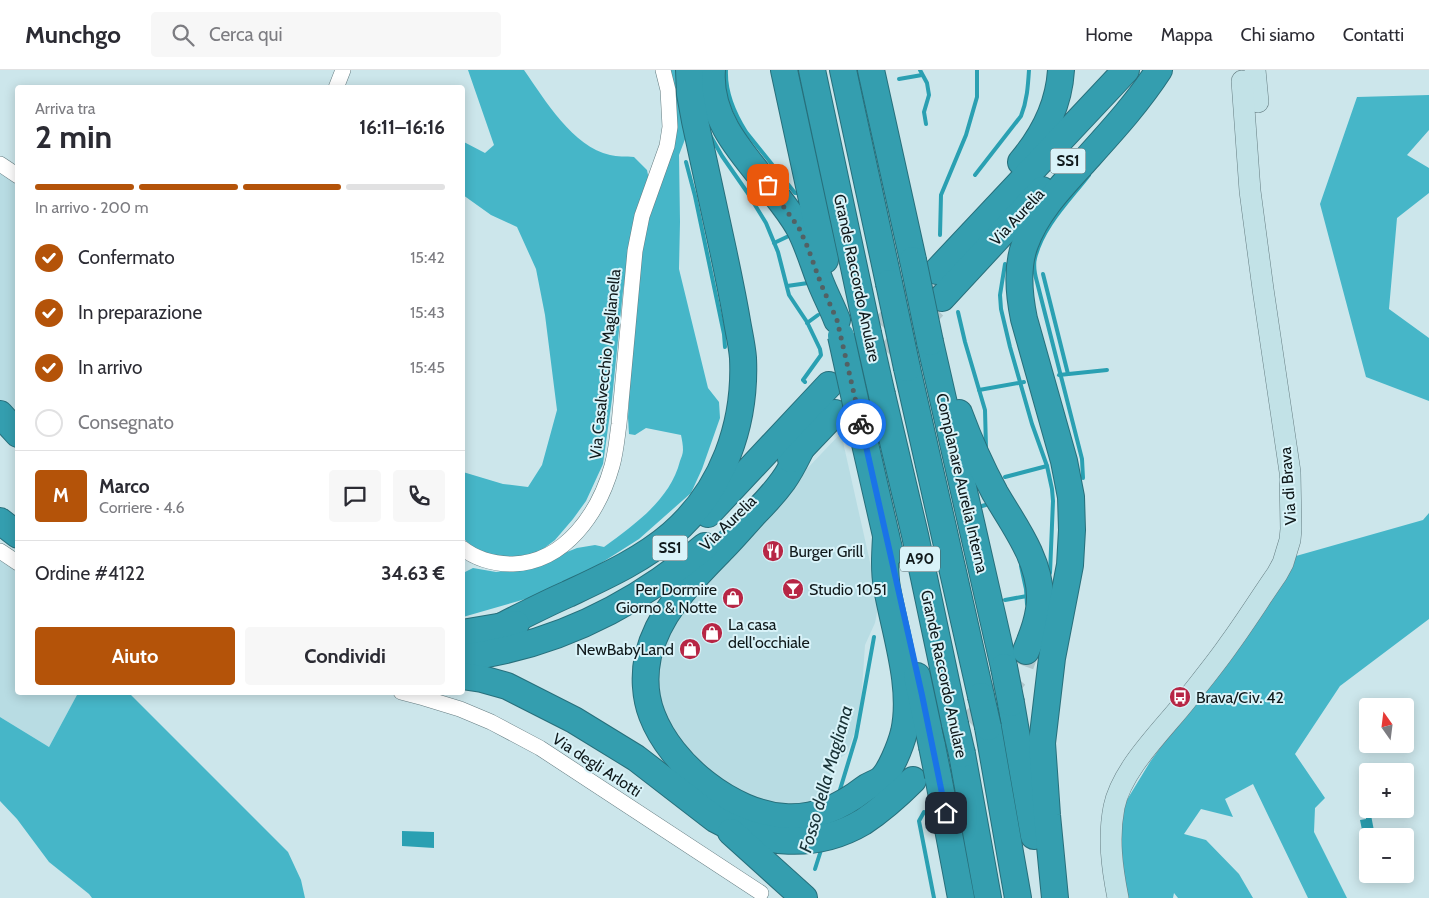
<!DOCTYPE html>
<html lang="it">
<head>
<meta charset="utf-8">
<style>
  :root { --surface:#fff; --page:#f7f7f7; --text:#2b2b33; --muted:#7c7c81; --line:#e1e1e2; --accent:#b45309 }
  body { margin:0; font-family:Cabin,sans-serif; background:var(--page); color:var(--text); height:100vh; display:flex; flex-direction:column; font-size:19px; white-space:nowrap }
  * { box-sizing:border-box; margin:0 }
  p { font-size:16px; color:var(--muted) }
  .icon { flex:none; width:28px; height:28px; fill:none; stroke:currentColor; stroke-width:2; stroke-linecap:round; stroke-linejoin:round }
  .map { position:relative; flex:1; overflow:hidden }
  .drawer { position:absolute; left:15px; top:15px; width:450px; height:610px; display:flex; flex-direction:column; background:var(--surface); border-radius:5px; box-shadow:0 2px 12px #0003 }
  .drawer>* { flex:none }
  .needle { width:32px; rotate:346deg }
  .tools { position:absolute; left:1359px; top:628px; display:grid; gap:10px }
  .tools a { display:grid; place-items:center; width:55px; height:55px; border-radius:5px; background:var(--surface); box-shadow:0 2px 12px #0003; font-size:25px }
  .pin { position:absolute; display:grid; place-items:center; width:42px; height:42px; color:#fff; margin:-21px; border-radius:10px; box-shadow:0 2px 8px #0006 }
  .courier { position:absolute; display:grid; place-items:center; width:50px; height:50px; margin:-25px; border:4px solid #1a73e8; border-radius:50%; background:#fff; color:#222; box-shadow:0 1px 6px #0007 }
  .headline em { font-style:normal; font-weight:700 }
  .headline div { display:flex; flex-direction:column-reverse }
  .headline { display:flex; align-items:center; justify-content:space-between; height:85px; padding:0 20px }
  h1 { font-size:32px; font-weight:700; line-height:38px }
  .bar { display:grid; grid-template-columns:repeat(4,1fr); gap:8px 5px; align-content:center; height:60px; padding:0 20px }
  .bar i { height:6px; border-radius:4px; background:var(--line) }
  .bar .active { background:var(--accent) }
  .bar p { grid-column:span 4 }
  .line { display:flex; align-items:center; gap:12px; padding:0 20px; border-top:1px solid var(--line) }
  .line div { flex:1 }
  .round { display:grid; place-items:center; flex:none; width:52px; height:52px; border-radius:5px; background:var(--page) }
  ol { padding:0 20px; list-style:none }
  li { display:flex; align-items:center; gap:15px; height:55px }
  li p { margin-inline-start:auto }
  li .icon { padding:5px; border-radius:50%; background:var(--accent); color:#fff; stroke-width:4 }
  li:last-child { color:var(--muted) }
  li i { width:28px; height:28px; border:2px solid var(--line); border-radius:50% }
  .primary-button { display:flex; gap:10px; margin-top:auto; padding:10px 20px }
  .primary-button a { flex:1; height:58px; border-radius:5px; background:var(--accent); color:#fff; font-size:20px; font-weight:700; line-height:58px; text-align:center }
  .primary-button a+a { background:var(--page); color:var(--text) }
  header { display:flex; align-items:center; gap:30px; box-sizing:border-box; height:70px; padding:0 25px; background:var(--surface); border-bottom:1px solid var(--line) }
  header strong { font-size:24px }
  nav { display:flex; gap:28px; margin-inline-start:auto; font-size:18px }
  .search { width:350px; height:45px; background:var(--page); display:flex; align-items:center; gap:12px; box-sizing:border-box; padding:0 18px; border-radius:5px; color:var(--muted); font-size:19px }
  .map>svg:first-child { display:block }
  .built { fill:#b8dce3 }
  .forest { fill:#46b6c8 }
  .water { fill:#2aa0b2 }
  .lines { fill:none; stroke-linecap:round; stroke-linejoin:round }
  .stream { stroke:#2aa0b2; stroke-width:4 }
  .highway-tunnel { stroke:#b0c7cc; stroke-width:26; stroke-dasharray:26 13; stroke-linecap:butt }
  .street-casing { stroke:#657d82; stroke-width:16 }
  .secondary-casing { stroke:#657d82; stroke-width:22 }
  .highway-casing { stroke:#276f7b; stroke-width:28 }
  .street { stroke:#fff; stroke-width:15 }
  .secondary { stroke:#c2e2e7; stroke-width:21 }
  .highway { stroke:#349eaf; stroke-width:26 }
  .highway-bridge-casing { stroke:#276f7b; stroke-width:28; stroke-linecap:butt }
  .highway-bridge { stroke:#349eaf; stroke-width:26 }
  .done { stroke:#526164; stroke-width:5; stroke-dasharray:0 9 }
  .route { stroke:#1a73e8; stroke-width:6 }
  .labels { text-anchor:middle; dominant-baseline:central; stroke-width:4; stroke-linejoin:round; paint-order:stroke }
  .shield { fill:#d9f3f9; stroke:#4c5a5e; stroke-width:1 }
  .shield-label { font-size:15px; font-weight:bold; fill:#10191b }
  .street-label { font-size:16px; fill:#10191b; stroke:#d9f3f9 }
  .poi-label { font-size:16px; fill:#10191b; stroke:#d9f3f9; text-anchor:start }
  .water-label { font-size:18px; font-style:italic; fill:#193236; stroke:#d9f3f9 }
</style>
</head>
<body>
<header>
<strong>Munchgo</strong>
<div class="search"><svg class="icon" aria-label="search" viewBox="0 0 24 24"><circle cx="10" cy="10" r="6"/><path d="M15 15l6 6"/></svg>Cerca qui</div>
<nav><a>Home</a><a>Mappa</a><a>Chi siamo</a><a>Contatti</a></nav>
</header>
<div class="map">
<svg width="1429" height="828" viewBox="0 0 1429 828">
  <rect width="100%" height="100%" fill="#cce6eb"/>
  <g class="built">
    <path d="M 0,98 L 17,111 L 17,352 L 0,335 Z"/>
    <path d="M 841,363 L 879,532 L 875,553 L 865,575 L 861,633 L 854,664 L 847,683 L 835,692 L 823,731 L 805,737 L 757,732 L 704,698 L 671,658 L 660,639 L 656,588 L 666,558 L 722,488 Z"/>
    <path d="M 0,490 L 17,502 L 18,622 L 78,623 L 49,677 L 0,647 Z"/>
  </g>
  <g class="forest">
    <path d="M 468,0 L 524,0 C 545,30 573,77 610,85 C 617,87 626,86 634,87 L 647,100 L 649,110 L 635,148 L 623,221 L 612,329 L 603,394 L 586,431 L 573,449 L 555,470 L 539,482 L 520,487 L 486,485 L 469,475 L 463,467 L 463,402 L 503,414 L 528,417 L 542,395 L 557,340 L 545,245 L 536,199 L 517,157 L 491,145 L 463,125 L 462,71 L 485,83 L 494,75 Z"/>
    <path d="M 668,0 L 679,0 L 687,64 L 679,85 L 680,152 L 679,199 L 708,318 L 719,332 L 720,348 L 702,399 L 691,423 L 639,469 L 587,502 L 536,526 L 463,547 L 463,503 L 473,498 L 496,502 L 518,499 L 542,492 L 577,478 L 595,475 L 604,477 C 635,454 670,430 680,391 C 681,388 683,384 683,380 C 683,375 682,370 681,365 L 646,358 L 635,365 L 629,364 L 628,347 L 632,268 L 644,157 L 667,96 Z"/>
    <path d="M 1429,25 L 1429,60 L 1407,85 L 1429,98 L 1429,123 L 1397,148 L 1389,239 L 1429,268 L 1429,331 L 1366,307 L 1320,134 L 1357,27 Z"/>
    <path d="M 1429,443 L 1429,549 L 1340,616 L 1295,684 L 1325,728 L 1315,738 L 1314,762 L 1347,828 L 1308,828 L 1253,714 L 1225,729 L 1233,747 L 1201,739 L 1184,764 L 1206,770 L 1239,804 L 1253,828 L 1178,828 L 1174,823 L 1173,828 L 1126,828 L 1121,785 L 1122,738 L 1150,692 L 1179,652 L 1296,486 L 1423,450 Z"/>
    <path d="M 78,623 L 129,623 L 288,782 L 301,810 L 305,828 L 92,828 L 89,824 L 49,792 L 17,749 L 0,731 L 0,647 L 49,677 Z"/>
  </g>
  <g class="water">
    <path d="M 1371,745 L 1375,766 L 1368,766 L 1367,775 L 1365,775 L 1360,750 L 1366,749 L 1366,746 Z"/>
    <path d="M 402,761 L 434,762 L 434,778 L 402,776 Z"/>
  </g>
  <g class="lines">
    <g class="stream">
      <path d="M 726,0 C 725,22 734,43 746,62 L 795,123 L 798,123"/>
      <path d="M 920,0 L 927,13 L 929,25 L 924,42 L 926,54"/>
      <path d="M 899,9 L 922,5"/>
      <path d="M 710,65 L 722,86 L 747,122 L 766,153 L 778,182 L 789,225 L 807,252 L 820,279 L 821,285 L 803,310 L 805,312"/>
      <path d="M 686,92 L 695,126 L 724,264 L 725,277"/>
      <path d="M 975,105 L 1021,46 C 1027,31 1028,16 1029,0"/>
      <path d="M 752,130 L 763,122"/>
      <path d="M 940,165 L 941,125 L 966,65 L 977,27 L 977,0"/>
      <path d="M 774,173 L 793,164"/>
      <path d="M 1005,194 L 1000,225 L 1001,239 L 1010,277 L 1032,354 L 1047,396 L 1052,419 L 1053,431 L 1050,503"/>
      <path d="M 1043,204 L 1068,304"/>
      <path d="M 787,216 L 808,213"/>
      <path d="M 958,242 L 965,272 L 985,340 L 986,378"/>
      <path d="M 807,253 L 818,245"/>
      <path d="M 1059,305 L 1107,300"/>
      <path d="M 979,320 L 1024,312"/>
      <path d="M 1005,407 L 1047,396"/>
      <path d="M 1083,408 L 1082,389 L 1037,212 C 1035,205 1033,196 1035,188 C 1043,156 1069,131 1089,105"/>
      <path d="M 982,436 L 989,434 L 990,437"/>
      <path d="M 1021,496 L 1026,519 L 1027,534"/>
      <path d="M 1005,530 L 1027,526"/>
      <path d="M 839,723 L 856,667 L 874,567"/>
      <path d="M 924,742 L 919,751 L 934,828"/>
      <path d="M 815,799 L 822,777"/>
    </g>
    <g class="highway-tunnel">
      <path d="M 857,286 L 933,205"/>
      <path d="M 863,313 L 938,232"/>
      <path d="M 943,681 L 992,634 L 1018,603 L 1026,581"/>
    </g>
    <g class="street-casing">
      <g id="street">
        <path d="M 336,18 L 343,0"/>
        <path d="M 0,94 L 18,106"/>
        <path d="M 462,478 C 476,489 495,494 513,494 C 566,492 599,442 612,396 C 616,382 617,368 619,354 L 635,181 L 642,146 L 667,76 L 670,57 L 668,20 L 663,0"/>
        <path d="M 0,481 L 18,493"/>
        <path d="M 401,622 L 424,628 L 460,639 L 491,652 L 540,678 L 761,823"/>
      </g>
    </g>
    <g class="secondary-casing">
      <g id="secondary">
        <path d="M 1255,0 L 1258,32"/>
        <path d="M 1118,828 C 1112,798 1108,768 1114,737 C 1122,698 1164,659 1188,628 C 1202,610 1217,592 1230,573 C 1246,551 1261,527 1277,504 L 1283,493 L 1290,470 L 1291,459 L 1290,402 L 1263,219 L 1250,121 L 1242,11"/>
      </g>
    </g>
    <g class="highway-casing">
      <g id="highway">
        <path d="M 712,0 C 707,65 770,106 799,158 C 808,175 813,193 820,211 C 825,224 832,237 837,250"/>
        <path d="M 784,0 L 825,190"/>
        <path d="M 812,0 L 868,263"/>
        <path d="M 843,0 L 889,213"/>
        <path d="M 871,0 L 913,190"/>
        <path d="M 1021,92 C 1043,66 1059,34 1061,0"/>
        <path d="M 937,201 L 1126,0"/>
        <path d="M 942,228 L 1042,120"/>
        <path d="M 930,272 L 1004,597"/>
        <path d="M 907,298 L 981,626"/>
        <path d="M 882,325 L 915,465 L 955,654"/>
        <path d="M 959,343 C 969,370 981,397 995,423 C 1013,454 1040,489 1040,527 C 1040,546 1033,564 1026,581"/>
        <path d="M 0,344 L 18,364"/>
        <path d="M 860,352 L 890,483"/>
        <path d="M 802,377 C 796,389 791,400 783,411 C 775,422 765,433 755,443 C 744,455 734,467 723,478 C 692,510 659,541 648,586 C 644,605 645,627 652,645 C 671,695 732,744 785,747 C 814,749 842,736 864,719 C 869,715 874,714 879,711 C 890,704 901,674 904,662 C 914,617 895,563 887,518 C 884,501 885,484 886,467"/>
        <path d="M 791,389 L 835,343"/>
        <path d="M 708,444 L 829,315"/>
        <path d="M 0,451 L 18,465"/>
        <path d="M 500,557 C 522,546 545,534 568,524 C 604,507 642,490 672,464 C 723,420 746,354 743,288 C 742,275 739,263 737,251 C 733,227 728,204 723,180 C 714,137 704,94 695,51 L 690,24 L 689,0"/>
        <path d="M 462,563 L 516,554"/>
        <path d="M 462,588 C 554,576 636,535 705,476"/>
        <path d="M 462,606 L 482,609 L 507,616 L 574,650 L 636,688 L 715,749 C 761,775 816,780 863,752 C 881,740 898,725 913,710"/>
        <path d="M 917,606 L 932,676"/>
        <path d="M 1011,633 L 1034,766"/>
        <path d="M 988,657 L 1018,828"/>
        <path d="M 962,684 L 988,828"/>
        <path d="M 938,706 L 961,828"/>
        <path d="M 731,762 L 804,828"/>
        <path d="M 1055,828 L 1047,745 L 1042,673 L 1052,588 L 1070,495 L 1072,460 L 1071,427 L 1064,391 L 1024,249 C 1019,225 1016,198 1025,174 C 1036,143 1060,118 1082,94 C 1109,64 1137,34 1159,0"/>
      </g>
    </g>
    <use href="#street" class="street"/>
    <use href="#secondary" class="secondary"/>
    <use href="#highway" class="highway"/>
    <g class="highway-bridge-casing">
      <g id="highway-bridge">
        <path d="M 913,190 L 930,272"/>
        <path d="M 889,213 L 907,298"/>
        <path d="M 868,263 L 882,325"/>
        <path d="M 841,266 L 860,352"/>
        <path d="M 1004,597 L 1011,633"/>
        <path d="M 981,626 L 988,657"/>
        <path d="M 955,654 L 962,684"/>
        <path d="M 932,676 L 938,706"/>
      </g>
    </g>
    <use href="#highway-bridge" class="highway-bridge"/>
  </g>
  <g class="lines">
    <path class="done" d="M 768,115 L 799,158 L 808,178 L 821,214 L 837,250 L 861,354"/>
    <path class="route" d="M 861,354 L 922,625 L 946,743"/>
  </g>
  <defs>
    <g id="restaurant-disc" transform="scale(1.125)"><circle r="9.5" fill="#b72645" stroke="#d9f3f9"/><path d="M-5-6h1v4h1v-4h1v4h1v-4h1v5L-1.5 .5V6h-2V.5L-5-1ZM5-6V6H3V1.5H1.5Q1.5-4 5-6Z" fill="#fff"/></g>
    <g id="bar-disc" transform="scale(1.125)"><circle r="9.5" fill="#b72645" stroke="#d9f3f9"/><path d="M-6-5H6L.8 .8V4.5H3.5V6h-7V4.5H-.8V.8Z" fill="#fff"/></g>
    <g id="shop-disc" transform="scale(1.125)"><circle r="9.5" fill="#b72645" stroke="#d9f3f9"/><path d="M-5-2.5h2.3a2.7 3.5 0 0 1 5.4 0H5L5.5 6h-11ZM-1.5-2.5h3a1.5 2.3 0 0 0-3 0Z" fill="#fff"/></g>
    <g id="bus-disc" transform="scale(1.125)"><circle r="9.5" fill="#b72645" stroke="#d9f3f9"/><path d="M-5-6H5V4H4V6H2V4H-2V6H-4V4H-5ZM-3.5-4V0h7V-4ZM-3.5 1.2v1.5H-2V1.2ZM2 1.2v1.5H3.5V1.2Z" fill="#fff"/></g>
  </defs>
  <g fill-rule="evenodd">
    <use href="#restaurant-disc" x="773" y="481"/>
    <use href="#bar-disc" x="793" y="519"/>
    <use href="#shop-disc" x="733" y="528"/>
    <use href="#shop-disc" x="712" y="563"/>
    <use href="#shop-disc" x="690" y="579"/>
    <use href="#bus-disc" x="1180" y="627"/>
  </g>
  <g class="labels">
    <g class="shield">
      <rect x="1050.5" y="78.5" width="35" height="25" rx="4"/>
      <rect x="652.5" y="465.5" width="35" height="25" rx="4"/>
      <rect x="900" y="476.5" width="40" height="25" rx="4"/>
    </g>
    <g class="shield-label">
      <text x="1068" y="91">SS1</text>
      <text x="670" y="478">SS1</text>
      <text x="920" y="489">A90</text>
    </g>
    <g class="street-label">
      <text transform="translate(1017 147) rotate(-47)">Via Aurelia</text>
      <text transform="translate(857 208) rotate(78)">Grande Raccordo Anulare</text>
      <text transform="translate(605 294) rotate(-84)">Via Casalvecchio Maglianella</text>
      <text transform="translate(962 413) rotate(77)">Complanare Aurelia Interna</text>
      <text transform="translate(1288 416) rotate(-94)">Via di Brava</text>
      <text transform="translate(728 453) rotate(-44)">Via Aurelia</text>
      <text transform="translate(944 604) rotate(78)">Grande Raccordo Anulare</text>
      <text transform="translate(597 695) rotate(33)">Via degli Arlotti</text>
    </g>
    <g class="poi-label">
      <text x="789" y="481">Burger Grill</text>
      <text x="717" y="519" text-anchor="end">Per Dormire<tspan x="717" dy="18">Giorno &amp; Notte</tspan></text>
      <text x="809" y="519">Studio 1051</text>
      <text x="728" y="554">La casa<tspan x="728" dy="18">dell'occhiale</tspan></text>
      <text x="674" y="579" text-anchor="end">NewBabyLand</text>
      <text x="1196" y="627">Brava/Civ. 42</text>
    </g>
    <g class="water-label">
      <text transform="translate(826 709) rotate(-74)">Fosso della Magliana</text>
    </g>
  </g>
</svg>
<div class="tools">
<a><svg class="needle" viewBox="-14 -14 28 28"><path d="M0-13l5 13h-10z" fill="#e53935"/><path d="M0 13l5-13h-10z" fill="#7c7c81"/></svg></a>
<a>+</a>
<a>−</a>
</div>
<div class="pin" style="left:768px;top:115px;background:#ea580c"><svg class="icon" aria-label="bag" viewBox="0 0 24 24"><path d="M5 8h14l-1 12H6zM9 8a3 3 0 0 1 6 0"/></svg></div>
<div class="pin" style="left:946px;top:743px;background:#1f2937"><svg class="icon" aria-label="home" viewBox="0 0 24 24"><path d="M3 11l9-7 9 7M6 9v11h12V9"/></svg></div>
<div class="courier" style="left:861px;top:354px"><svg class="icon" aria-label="bike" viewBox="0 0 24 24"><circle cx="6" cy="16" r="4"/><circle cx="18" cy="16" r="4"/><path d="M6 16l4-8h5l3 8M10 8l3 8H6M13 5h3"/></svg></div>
<section class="drawer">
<div class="headline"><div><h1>2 min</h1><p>Arriva tra</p></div><em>16:11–16:16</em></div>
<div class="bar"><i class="active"></i><i class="active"></i><i class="active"></i><i></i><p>In arrivo · 200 m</p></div>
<ol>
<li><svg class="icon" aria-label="check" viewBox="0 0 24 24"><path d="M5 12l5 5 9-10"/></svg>Confermato<p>15:42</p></li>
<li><svg class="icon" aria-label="check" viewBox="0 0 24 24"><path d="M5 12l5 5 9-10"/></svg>In preparazione<p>15:43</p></li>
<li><svg class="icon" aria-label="check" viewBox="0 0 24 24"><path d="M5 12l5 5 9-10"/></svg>In arrivo<p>15:45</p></li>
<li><i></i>Consegnato</li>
</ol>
<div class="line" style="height:90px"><b class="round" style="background:var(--accent);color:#fff">M</b><div><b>Marco</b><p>Corriere · 4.6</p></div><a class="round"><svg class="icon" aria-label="chat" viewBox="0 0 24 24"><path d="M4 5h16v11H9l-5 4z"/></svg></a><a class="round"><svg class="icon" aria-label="phone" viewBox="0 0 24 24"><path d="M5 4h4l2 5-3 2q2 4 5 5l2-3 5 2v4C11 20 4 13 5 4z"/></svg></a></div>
<div class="line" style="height:65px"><div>Ordine #4122</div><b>34.63 €</b></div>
<div class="primary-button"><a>Aiuto</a><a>Condividi</a></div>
</section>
</div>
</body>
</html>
